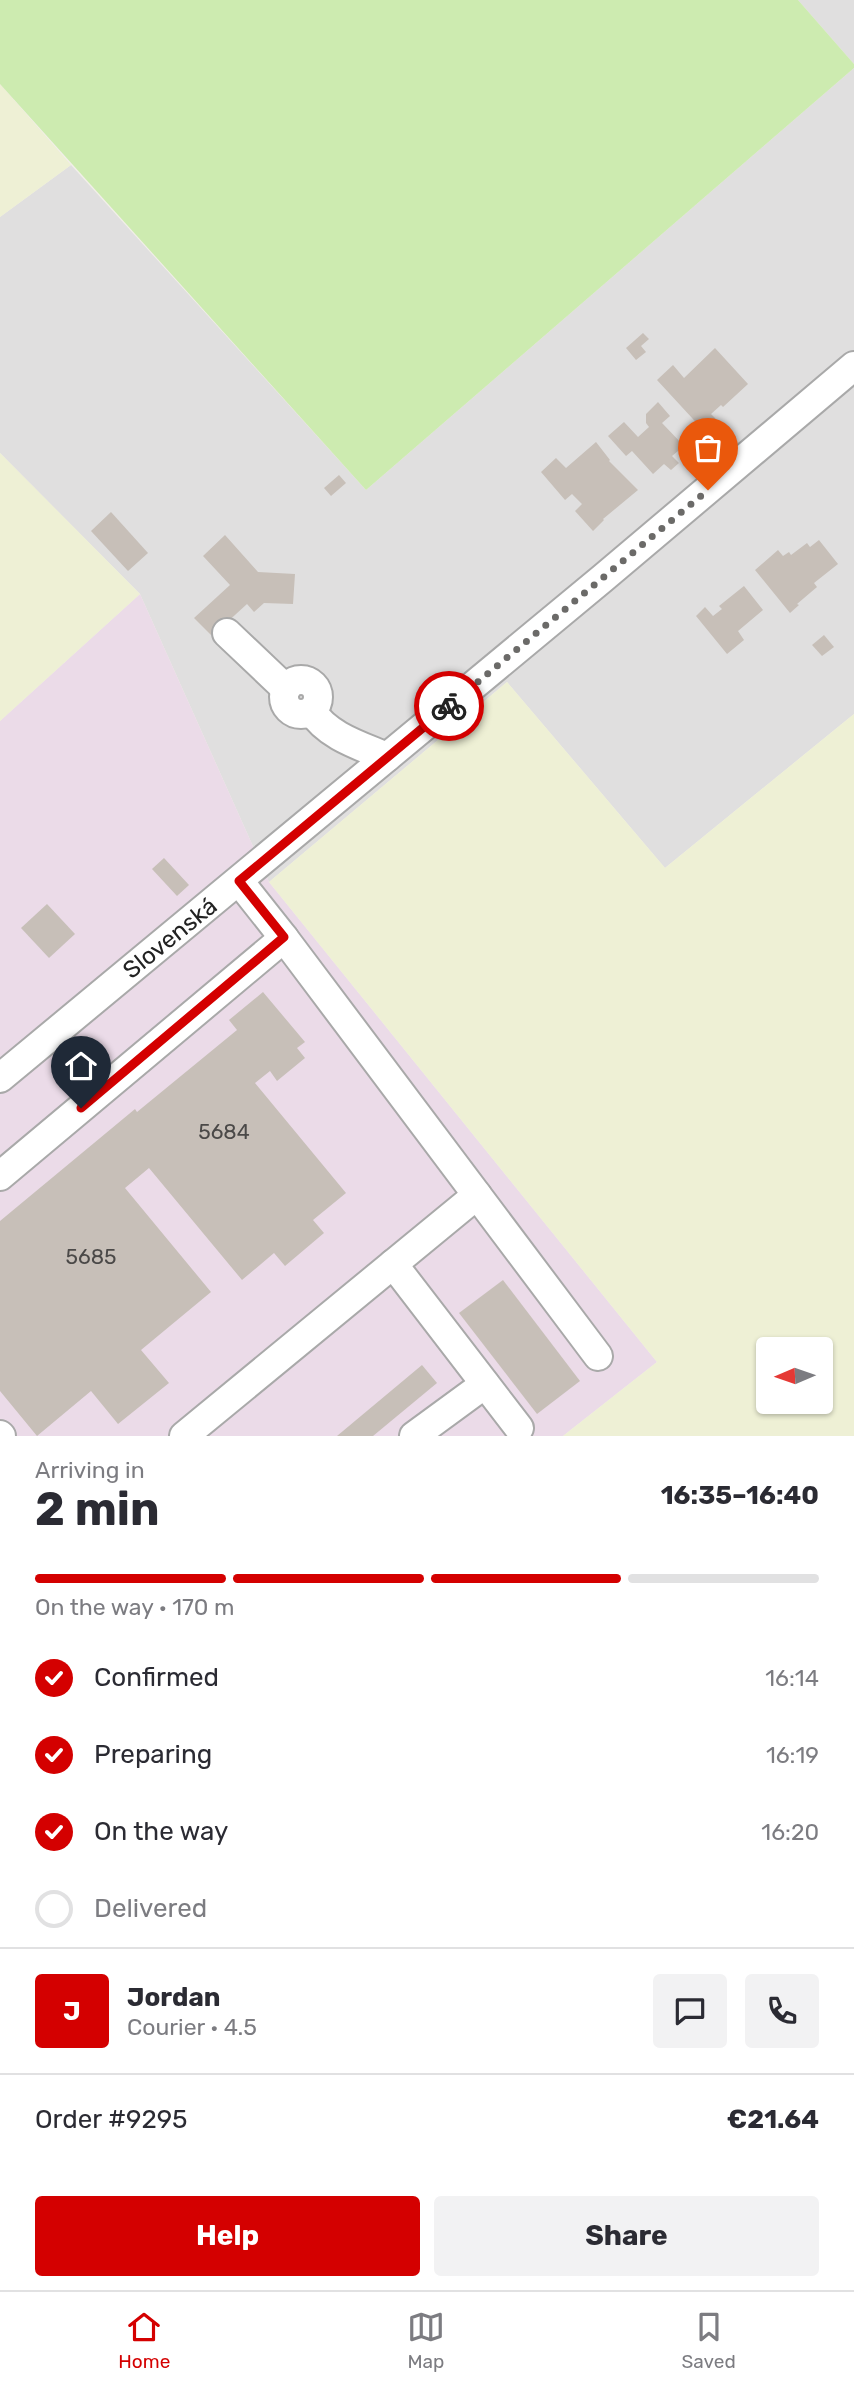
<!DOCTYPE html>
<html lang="en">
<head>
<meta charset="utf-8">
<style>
  :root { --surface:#fff; --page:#f2f2f3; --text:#2b2b33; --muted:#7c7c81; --line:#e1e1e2; --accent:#d40000 }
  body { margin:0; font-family:Rubik,sans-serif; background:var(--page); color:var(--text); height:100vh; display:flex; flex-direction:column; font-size:26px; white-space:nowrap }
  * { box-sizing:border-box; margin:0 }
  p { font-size:23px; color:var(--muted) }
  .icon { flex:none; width:38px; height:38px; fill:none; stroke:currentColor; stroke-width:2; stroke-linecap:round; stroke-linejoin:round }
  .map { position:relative; height:1436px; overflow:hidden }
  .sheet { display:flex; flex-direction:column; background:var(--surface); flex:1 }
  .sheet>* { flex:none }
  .needle { width:46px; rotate:268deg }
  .buttons { position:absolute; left:756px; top:1337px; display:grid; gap:14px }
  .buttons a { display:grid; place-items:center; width:77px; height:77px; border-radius:7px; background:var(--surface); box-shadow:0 2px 5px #0004; font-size:35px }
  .pin { position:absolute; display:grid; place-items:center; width:60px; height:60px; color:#fff; margin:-72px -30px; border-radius:50% 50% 50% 0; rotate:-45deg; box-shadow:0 0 7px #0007 }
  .pin .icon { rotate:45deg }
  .courier { position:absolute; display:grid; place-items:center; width:70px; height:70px; margin:-35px; border:5px solid #d40000; border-radius:50%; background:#fff; color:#222; box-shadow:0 2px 9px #0007 }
  .summary em { font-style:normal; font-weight:700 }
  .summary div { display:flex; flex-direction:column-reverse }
  .summary { display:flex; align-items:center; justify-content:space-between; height:119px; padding:0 35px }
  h1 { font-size:46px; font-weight:700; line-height:52px }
  .bar { display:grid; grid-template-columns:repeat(4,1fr); gap:10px 7px; align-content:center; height:84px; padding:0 35px }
  .bar i { height:9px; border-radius:5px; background:var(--line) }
  .bar .on { background:var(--accent) }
  .bar p { grid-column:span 4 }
  .line { display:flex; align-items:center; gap:18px; padding:0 35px; border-top:2px solid var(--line) }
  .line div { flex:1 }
  .round { display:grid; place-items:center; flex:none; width:74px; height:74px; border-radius:7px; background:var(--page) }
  ol { padding:0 35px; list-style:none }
  li { display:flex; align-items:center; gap:21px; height:77px }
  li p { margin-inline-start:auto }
  li .icon { padding:7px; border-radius:50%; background:var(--accent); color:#fff; stroke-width:4 }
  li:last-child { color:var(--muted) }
  li i { width:38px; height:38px; border:4px solid var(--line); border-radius:50% }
  .action { display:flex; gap:14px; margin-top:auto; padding:14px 35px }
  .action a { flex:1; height:80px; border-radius:7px; background:var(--accent); color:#fff; font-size:28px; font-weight:700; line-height:80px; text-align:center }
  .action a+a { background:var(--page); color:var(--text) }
  .tab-bar { display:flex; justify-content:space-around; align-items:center; height:98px; border-top:2px solid var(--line); background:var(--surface); font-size:19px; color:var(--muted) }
  .tab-bar a { display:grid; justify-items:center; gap:4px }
  .tab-bar .on { color:var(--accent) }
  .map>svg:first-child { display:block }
  .residential { fill:#e0dfdf }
  .industrial { fill:#ebdbe8 }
  .farmland { fill:#eef0d5; fill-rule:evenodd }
  .grass { fill:#cdebb0 }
  .building { fill:#c7bfb8 }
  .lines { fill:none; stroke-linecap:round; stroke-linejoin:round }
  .minor-casing { stroke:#a9a9a9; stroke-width:32 }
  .minor { stroke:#fff; stroke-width:28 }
  .done { stroke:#6b6a68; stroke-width:7; stroke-dasharray:0 12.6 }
  .route { stroke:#d40000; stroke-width:9 }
  .labels { text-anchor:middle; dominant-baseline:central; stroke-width:5; stroke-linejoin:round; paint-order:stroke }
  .number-label { font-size:21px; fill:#4b4948 }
  .street-label { font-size:24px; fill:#222; stroke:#fff }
</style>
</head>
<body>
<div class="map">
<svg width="854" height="1436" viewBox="0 0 854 1436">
  <rect width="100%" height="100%" fill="#f2efe9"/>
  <g class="residential">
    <path d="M 798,0 L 854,0 L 854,64 Z"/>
    <path d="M 854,68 L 854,714 L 665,868 L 507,682 L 269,882 L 140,594 L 0,453 L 0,217 L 71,165 L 366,490 Z"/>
  </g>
  <path class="industrial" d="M 140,594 L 269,882 L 657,1362 L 563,1436 L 0,1436 L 0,721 Z"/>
  <g class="farmland">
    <path d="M 0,84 L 71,165 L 0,217 Z"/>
    <path d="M 0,453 L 140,594 L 0,721 Z"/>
    <path d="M 507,682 L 665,868 L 854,714 L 854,1436 L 563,1436 L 657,1362 L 269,882 ZM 768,1349 L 821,1349 L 821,1402 L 768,1402 Z"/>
  </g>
  <path class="grass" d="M 0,0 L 798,0 L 854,64 L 854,68 L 366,490 L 0,84 Z"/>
  <g class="building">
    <path d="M 643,333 L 649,339 L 641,346 L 646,352 L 636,360 L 626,348 Z"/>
    <path d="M 715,348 L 748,384 L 723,407 L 721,405 L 711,414 L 717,420 L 704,431 L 657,380 L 673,365 L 684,378 Z"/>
    <path d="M 658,402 L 670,416 L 662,423 L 684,446 L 672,456 L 679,463 L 671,470 L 664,464 L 653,474 L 632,451 L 626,456 L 608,436 L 624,422 L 638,437 L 649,427 L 646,423 L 646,414 Z"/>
    <path d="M 596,442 L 610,460 L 609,461 L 638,490 L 603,519 L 604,520 L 593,531 L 575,511 L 582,504 L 572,494 L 565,500 L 541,472 L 556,458 L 566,468 Z"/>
    <path d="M 339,475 L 346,483 L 331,496 L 324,488 Z"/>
    <path d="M 111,512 L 148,553 L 128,571 L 91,531 Z"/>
    <path d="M 225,535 L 258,572 L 295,574 L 293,604 L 264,603 L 254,612 L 247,604 L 212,636 L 194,618 L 230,585 L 203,556 Z"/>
    <path d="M 819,540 L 838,564 L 814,583 L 817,587 L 797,604 L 799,605 L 790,613 L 755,570 L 778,550 L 783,556 L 789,552 L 791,555 L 807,543 L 810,547 Z"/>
    <path d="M 744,586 L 763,610 L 738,631 L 744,640 L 727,654 L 696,616 L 705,607 L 713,616 L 722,609 L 719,606 Z"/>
    <path d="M 824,635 L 834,647 L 822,656 L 812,645 Z"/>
    <path d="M 164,858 L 189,885 L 177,896 L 152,869 Z"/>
    <path d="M 47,904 L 75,934 L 49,958 L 21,928 Z"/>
    <path d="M 263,992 L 305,1042 L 297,1048 L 305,1058 L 277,1081 L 270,1071 L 255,1083 L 346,1193 L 313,1220 L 324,1233 L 285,1266 L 274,1253 L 242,1280 L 149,1168 L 125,1188 L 211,1292 L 141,1350 L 169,1383 L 118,1424 L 91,1391 L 37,1436 L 0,1391 L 0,1221 L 135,1109 L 137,1112 L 237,1030 L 229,1020 Z"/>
    <path d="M 503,1280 L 580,1381 L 537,1414 L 459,1313 Z"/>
    <path d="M 422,1365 L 437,1383 L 373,1436 L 337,1436 Z"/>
  </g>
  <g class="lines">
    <g class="minor-casing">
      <g id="minor">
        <path d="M 227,633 L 286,689"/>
        <circle cx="301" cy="697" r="17"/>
        <path d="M 312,711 C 327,736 361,746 387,757"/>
        <path d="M 239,881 L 284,938 L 598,1356"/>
        <path d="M 0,1078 L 603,578 L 854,366"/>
        <path d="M 0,1176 L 284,938"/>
        <path d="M 393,1264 L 519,1428"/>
        <path d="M 0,1435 L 1,1436"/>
        <path d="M 184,1436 L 477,1195"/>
        <path d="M 414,1436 L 485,1384"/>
      </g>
    </g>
    <use href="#minor" class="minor"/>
  </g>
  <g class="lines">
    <path class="done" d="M 449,706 L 708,490"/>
    <path class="route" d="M 81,1108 L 284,937 L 239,881 L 449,706"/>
  </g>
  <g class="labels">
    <g class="number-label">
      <text x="224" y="1131">5684</text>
      <text x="91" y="1256">5685</text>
    </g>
    <g class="street-label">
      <text transform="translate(170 938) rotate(-39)">Slovenská</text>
    </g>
  </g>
</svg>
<div class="buttons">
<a><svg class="needle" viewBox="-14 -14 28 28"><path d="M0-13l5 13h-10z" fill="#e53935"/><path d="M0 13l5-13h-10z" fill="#7c7c81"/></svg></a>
</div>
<div class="pin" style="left:708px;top:490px;background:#ea580c"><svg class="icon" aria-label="bag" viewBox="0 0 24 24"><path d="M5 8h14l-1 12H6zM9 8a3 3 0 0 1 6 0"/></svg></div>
<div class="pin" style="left:81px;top:1108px;background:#1f2937"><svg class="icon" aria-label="home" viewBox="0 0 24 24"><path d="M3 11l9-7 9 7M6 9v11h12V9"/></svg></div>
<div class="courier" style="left:449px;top:706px"><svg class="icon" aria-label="bike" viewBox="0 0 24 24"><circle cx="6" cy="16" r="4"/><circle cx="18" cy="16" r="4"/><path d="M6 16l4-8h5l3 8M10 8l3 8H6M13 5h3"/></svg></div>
</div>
<section class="sheet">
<div class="summary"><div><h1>2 min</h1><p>Arriving in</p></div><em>16:35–16:40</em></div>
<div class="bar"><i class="on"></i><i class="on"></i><i class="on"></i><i></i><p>On the way · 170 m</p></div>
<ol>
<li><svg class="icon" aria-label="check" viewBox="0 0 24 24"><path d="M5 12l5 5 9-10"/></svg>Confirmed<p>16:14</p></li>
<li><svg class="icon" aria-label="check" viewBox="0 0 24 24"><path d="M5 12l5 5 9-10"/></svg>Preparing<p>16:19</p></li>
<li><svg class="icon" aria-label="check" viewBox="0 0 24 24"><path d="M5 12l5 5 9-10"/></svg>On the way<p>16:20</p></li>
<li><i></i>Delivered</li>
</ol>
<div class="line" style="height:126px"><b class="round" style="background:var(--accent);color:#fff">J</b><div><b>Jordan</b><p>Courier · 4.5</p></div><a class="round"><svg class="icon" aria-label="chat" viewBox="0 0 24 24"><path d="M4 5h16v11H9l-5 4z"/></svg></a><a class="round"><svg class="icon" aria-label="phone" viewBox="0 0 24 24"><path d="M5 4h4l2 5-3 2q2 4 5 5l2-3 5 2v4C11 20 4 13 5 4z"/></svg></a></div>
<div class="line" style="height:91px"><div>Order #9295</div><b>€21.64</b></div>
<div class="action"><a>Help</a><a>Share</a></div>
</section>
<nav class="tab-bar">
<a class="on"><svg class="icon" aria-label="home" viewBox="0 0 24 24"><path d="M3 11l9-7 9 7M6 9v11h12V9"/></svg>Home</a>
<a><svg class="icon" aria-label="map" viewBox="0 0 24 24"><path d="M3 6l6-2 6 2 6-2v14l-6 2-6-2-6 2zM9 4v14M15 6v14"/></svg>Map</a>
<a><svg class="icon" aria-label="saved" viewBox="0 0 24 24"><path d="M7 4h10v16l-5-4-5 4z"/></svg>Saved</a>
</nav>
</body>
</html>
